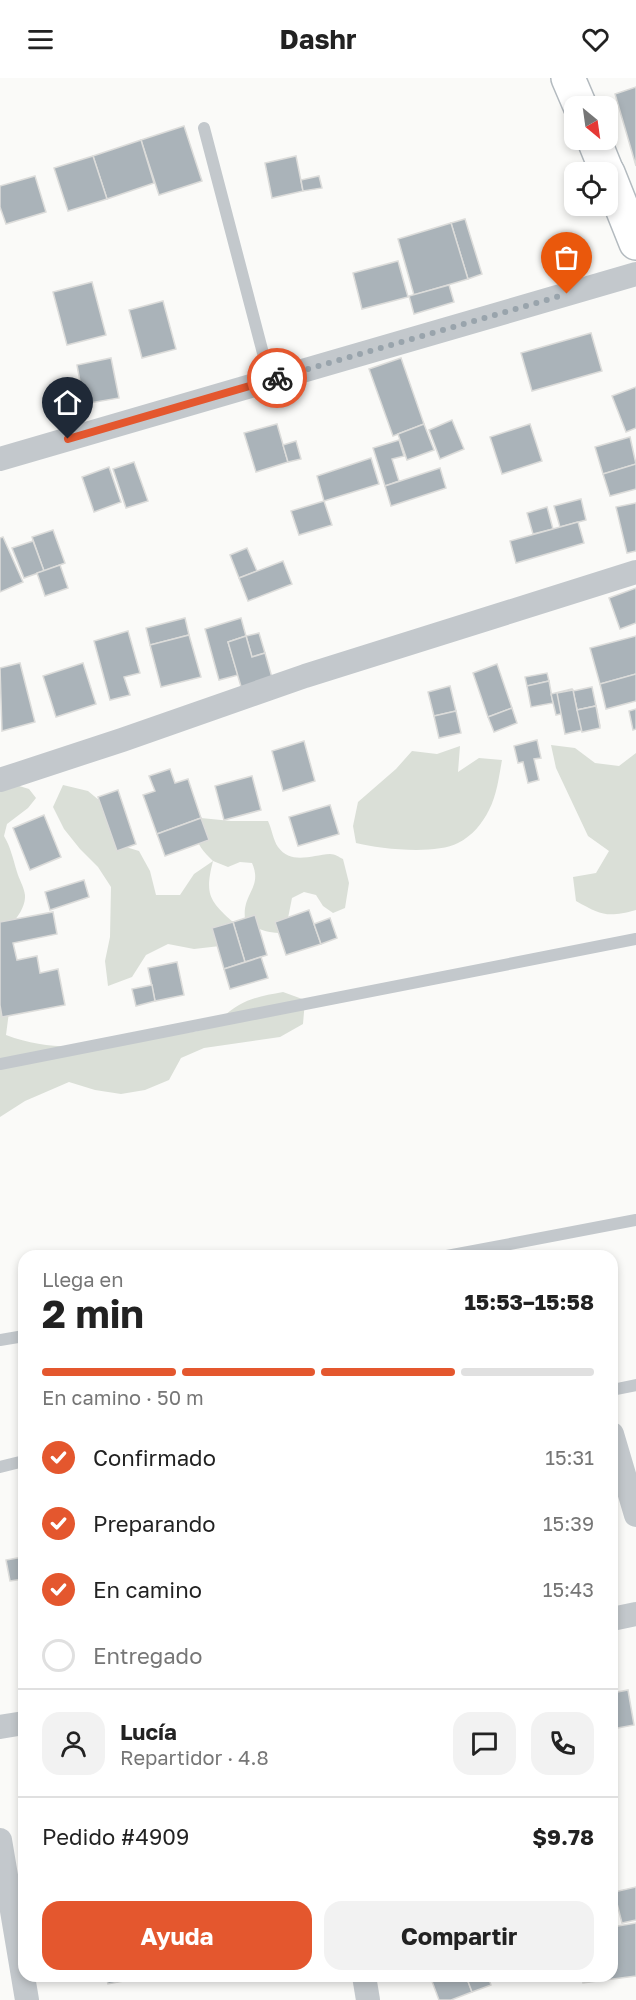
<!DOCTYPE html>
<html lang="es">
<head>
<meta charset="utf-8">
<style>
  :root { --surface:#fff; --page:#f2f2f2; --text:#222; --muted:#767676; --line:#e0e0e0; --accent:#e4572e }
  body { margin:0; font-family:"Golos Text",sans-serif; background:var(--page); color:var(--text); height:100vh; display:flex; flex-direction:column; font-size:22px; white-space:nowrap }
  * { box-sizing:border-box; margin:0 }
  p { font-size:20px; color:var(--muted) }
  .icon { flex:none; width:33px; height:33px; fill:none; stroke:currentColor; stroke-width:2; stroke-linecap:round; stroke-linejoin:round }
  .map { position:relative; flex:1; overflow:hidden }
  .side { position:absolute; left:18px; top:1172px; width:600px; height:732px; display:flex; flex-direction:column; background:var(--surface); border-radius:18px; box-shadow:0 3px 9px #0003 }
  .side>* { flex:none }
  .needle { width:39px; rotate:151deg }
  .fabs { position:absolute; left:564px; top:18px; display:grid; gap:12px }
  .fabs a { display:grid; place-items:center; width:54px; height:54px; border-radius:12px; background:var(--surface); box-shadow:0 3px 9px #0003; font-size:30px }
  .pin { position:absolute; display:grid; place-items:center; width:51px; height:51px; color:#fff; margin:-62px -26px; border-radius:50% 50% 50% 0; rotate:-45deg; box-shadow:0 0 6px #0007 }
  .pin .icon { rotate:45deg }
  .courier { position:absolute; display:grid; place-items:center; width:60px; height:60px; margin:-30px; border:4px solid #e4572e; border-radius:50%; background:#fff; color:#222; box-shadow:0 2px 8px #0007 }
  .headline em { font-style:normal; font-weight:700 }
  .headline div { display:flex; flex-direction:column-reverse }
  .headline { display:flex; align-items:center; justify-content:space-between; height:102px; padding:0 24px }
  h1 { font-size:39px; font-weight:700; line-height:45px }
  .bar { display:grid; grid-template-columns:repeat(4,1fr); gap:9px 6px; align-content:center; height:72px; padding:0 24px }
  .bar i { height:8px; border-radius:4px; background:var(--line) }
  .bar .active { background:var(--accent) }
  .bar p { grid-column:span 4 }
  .line { display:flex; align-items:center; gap:15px; padding:0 24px; border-top:2px solid var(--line) }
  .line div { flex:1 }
  .round { display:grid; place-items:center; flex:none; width:63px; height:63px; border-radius:18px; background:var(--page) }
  ol { padding:0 24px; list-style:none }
  li { display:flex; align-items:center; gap:18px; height:66px }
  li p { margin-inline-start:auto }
  li .icon { padding:6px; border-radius:50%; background:var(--accent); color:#fff; stroke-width:4 }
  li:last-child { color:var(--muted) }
  li i { width:33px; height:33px; border:3px solid var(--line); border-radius:50% }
  .primary-button { display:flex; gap:12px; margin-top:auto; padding:12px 24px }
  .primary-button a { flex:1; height:69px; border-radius:18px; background:var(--accent); color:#fff; font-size:24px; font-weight:700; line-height:69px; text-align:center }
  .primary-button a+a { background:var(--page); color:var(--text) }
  header { display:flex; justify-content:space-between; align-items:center; height:78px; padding:0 24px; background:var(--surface); font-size:27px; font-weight:700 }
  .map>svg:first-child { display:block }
  .green { fill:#dadfd7 }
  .building { fill:#aab3b9; stroke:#dcdcda; stroke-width:1.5 }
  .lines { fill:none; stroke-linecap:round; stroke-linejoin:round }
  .secondary-casing { stroke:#b3babf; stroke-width:36 }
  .service { stroke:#c3c8cc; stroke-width:12 }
  .minor { stroke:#c3c8cc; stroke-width:24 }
  .secondary { stroke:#fff; stroke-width:33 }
  .done { stroke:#99a4ac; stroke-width:6; stroke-dasharray:0 10.8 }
  .route { stroke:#e4572e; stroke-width:8 }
</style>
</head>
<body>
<header><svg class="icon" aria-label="menu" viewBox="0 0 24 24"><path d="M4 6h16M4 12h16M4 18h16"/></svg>Dashr<svg class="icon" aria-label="heart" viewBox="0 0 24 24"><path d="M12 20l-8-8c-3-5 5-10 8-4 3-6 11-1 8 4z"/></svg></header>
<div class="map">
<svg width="636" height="1922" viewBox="0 0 636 1922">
  <rect width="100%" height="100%" fill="#fafaf8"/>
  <g class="green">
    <path d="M 551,667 L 575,670 L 595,685 L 619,688 L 636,675 L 636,832 C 607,840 601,837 576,823 L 573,799 L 596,795 L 609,773 L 588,758 L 556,690 Z"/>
    <path d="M 460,668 L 458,694 L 479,680 L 502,682 C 499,698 497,717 489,732 C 482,746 472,758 458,765 C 435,777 380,771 356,765 L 353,748 L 358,724 L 396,691 L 412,673 L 437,676 Z"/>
    <path d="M 16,707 L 29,711 L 36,720 L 28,730 L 7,746 L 4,758 C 11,770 13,781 17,794 C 19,801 24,809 25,817 C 26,832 11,848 0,857 L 0,712 Z"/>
    <path d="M 63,707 L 88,713 L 106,728 L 116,766 L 139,773 L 150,793 L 156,817 L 180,817 L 194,796 L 213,783 C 199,769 191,760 201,740 L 231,743 L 268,743 C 272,751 273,762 278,769 C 291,787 312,777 330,776 C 335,776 339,779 343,781 L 349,805 L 345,830 L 333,835 L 323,828 L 316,817 L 304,814 L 292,820 L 287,845 L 279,855 C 264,854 256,851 245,841 C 242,815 263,810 252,785 L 240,784 L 228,789 L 213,783 C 205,815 208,822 233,844 L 220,868 L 194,871 L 168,866 L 146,877 L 132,899 L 108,908 L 105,883 L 110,859 L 111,809 L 98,789 L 80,771 L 64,751 L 53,729 Z"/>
    <path d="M 283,914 L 305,922 L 303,946 L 280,959 L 204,970 L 181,980 L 169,1002 L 145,1012 L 121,1016 L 95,1012 L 69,1004 L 25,1023 L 0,1039 L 0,918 L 9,934 L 6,957 C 62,978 108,965 164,956 C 176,954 190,956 201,952 C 216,947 225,935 239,927 C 253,919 267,917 283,914 Z"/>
  </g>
  <g class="building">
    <path d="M 636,9 L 636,88 L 615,16 Z"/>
    <path d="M 184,48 L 202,103 L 159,117 L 141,62 Z"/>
    <path d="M 141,62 L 154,105 L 107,121 L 93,78 Z"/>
    <path d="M 93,78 L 107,121 L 68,133 L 54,90 Z"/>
    <path d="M 296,78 L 303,113 L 272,120 L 265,85 Z"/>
    <path d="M 35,98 L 46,134 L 6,146 L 0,129 L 0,108 Z"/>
    <path d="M 319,98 L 322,110 L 303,113 L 301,102 Z"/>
    <path d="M 465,141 L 482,196 L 468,201 L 451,145 Z"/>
    <path d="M 451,145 L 468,201 L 414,217 L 398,161 Z"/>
    <path d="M 398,183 L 408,219 L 362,231 L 353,195 Z"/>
    <path d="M 92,204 L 106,257 L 67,267 L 53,214 Z"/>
    <path d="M 449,207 L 454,224 L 414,236 L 409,218 Z"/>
    <path d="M 163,223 L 176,271 L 142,280 L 129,232 Z"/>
    <path d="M 591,255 L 602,293 L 532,313 L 521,275 Z"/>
    <path d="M 111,280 L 119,320 L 84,326 L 77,287 Z"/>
    <path d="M 401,280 L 424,346 L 393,358 L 369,291 Z"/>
    <path d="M 636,309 L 636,350 L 626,354 L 612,318 Z"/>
    <path d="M 452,342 L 464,371 L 440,381 L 429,352 Z"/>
    <path d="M 277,346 L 288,384 L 256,394 L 244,355 Z"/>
    <path d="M 424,346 L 434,372 L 407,382 L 398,356 Z"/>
    <path d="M 530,346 L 542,383 L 502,396 L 490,359 Z"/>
    <path d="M 630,359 L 636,386 L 603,396 L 595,369 Z"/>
    <path d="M 399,362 L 404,378 L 392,381 L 399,403 L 385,408 L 373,370 Z"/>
    <path d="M 296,363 L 301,381 L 288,384 L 283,367 Z"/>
    <path d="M 371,380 L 379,406 L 324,423 L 317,398 Z"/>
    <path d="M 134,384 L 148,423 L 126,430 L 113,391 Z"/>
    <path d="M 636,386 L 636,411 L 610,418 L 603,396 Z"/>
    <path d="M 109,389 L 121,424 L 94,434 L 82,399 Z"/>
    <path d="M 440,390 L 446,410 L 391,428 L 385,408 Z"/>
    <path d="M 581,421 L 586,442 L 560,449 L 554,428 Z"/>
    <path d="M 324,423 L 332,447 L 299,457 L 291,433 Z"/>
    <path d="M 636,425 L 636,473 L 627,475 L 616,429 Z"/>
    <path d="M 547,429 L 553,451 L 533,456 L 527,435 Z"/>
    <path d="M 578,444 L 584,465 L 516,485 L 510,463 Z"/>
    <path d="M 53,452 L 65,485 L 44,493 L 32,459 Z"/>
    <path d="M 3,459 L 23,504 L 0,514 L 0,460 Z"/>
    <path d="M 33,463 L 44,493 L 24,500 L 12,470 Z"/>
    <path d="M 247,470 L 257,493 L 239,500 L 230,477 Z"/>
    <path d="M 283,483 L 292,506 L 248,523 L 239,500 Z"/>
    <path d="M 60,487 L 68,510 L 45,518 L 37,495 Z"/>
    <path d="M 636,510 L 636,545 L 620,551 L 609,520 Z"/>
    <path d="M 185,540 L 189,557 L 150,567 L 146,550 Z"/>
    <path d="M 241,540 L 246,558 L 228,564 L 238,597 L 219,602 L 205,551 Z"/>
    <path d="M 128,553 L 140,595 L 124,599 L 130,617 L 110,622 L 94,563 Z"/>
    <path d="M 259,555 L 265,575 L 252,579 L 246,558 Z"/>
    <path d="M 189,557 L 201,599 L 161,609 L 150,567 Z"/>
    <path d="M 246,558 L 252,579 L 265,575 L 273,603 L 242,612 L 228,564 Z"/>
    <path d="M 636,558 L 636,596 L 600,606 L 590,570 Z"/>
    <path d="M 20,585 L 35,644 L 2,653 L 0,590 Z"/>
    <path d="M 83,585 L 96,626 L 56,639 L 43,598 Z"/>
    <path d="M 497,586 L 512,630 L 488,639 L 473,595 Z"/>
    <path d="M 547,595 L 549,603 L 527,608 L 525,599 Z"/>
    <path d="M 636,596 L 636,623 L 606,631 L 600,606 Z"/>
    <path d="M 549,603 L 553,625 L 531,629 L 527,608 Z"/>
    <path d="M 450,608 L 456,633 L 434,638 L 428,614 Z"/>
    <path d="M 592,609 L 596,628 L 577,632 L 573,613 Z"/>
    <path d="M 572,611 L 577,632 L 556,637 L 551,616 Z"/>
    <path d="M 573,612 L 577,632 L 596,628 L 600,648 L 565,656 L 557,615 Z"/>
    <path d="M 596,628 L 600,650 L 582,654 L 577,632 Z"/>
    <path d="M 512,630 L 517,645 L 494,654 L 488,639 Z"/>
    <path d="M 636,631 L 636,651 L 633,652 L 629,633 Z"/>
    <path d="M 456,633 L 461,655 L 439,660 L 434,638 Z"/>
    <path d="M 537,662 L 541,680 L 534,681 L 539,702 L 528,705 L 523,684 L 518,685 L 514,668 Z"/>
    <path d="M 304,663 L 315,703 L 283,713 L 272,673 Z"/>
    <path d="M 170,691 L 175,705 L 188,701 L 201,740 L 157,756 L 143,717 L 155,713 L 149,698 Z"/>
    <path d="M 252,698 L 261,732 L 224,742 L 215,708 Z"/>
    <path d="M 118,712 L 136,766 L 117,773 L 98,719 Z"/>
    <path d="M 330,727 L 339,756 L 298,768 L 289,739 Z"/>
    <path d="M 44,737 L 61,779 L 30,792 L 13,750 Z"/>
    <path d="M 201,740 L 209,762 L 165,778 L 157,756 Z"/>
    <path d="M 84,802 L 89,819 L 50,832 L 45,814 Z"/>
    <path d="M 309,832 L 321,866 L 286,877 L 275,844 Z"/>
    <path d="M 53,834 L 57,856 L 13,865 L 17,882 L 37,878 L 40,895 L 58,891 L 65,927 L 2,939 L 0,927 L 0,844 Z"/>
    <path d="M 255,837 L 267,877 L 245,884 L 233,844 Z"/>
    <path d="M 330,840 L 337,860 L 321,866 L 314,846 Z"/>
    <path d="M 233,844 L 245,884 L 224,891 L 212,850 Z"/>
    <path d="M 261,879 L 268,900 L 230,911 L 224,891 Z"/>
    <path d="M 177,884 L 184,917 L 155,923 L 148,890 Z"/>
    <path d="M 152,907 L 155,923 L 136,928 L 132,911 Z"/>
    <path d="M 23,1479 L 24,1501 L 10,1503 L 6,1482 Z"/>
    <path d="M 628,1612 L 634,1647 L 612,1651 L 612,1615 Z"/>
    <path d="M 636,1809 L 636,1842 L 622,1845 L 614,1814 Z"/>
    <path d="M 636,1845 L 636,1898 L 583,1905 L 582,1898 L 612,1898 L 612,1849 Z"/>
    <path d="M 106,1898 L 151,1898 L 108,1906 Z"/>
    <path d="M 430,1898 L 466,1898 L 472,1914 L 451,1922 L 439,1922 Z"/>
    <path d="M 466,1898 L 488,1898 L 491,1907 L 472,1914 Z"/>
  </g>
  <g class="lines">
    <g class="secondary-casing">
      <g id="secondary">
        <path d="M 568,0 L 580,28"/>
        <path d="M 594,62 L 607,94"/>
        <path d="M 608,95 L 636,165"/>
      </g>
    </g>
    <g class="service">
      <path d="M 204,50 L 270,302"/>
      <path d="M 0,986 L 636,861"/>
      <path d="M 447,1178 L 636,1142"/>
      <path d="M 0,1262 L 24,1258"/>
      <path d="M 612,1312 L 636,1307"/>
      <path d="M 0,1389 L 24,1383"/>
    </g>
    <g class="minor">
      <path d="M 0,381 L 636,196"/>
      <path d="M 0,702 L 122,662 L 305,598 L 636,494"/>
      <path d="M 612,1356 L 636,1437"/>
      <path d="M 612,1541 L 636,1536"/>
      <path d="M 0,1649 L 24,1645"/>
      <path d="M 0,1762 L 27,1922"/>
      <path d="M 364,1898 L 368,1922"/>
    </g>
    <use href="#secondary" class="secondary"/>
  </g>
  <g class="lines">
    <path class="done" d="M 277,300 L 567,216"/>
    <path class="route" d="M 68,361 L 277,300"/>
  </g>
</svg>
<div class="fabs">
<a><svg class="needle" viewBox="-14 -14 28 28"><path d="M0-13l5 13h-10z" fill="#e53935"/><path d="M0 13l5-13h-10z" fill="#767676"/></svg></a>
<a><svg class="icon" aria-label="locate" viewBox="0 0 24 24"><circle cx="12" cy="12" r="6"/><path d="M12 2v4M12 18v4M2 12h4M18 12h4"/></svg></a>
</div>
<div class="pin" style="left:567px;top:216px;background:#ea580c"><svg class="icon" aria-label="bag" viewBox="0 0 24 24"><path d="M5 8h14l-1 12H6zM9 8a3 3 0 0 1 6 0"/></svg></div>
<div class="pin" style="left:68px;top:361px;background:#1f2937"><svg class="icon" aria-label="home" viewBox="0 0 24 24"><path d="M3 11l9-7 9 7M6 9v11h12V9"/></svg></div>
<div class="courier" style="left:277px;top:300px"><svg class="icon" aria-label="bike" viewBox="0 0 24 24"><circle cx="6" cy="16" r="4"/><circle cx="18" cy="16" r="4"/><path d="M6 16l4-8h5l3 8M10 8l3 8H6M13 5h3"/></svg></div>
<section class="side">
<div class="headline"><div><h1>2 min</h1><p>Llega en</p></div><em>15:53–15:58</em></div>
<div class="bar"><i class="active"></i><i class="active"></i><i class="active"></i><i></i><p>En camino · 50 m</p></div>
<ol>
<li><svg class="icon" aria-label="check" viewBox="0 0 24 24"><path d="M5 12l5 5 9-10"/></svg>Confirmado<p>15:31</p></li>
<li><svg class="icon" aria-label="check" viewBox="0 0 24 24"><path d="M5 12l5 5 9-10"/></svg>Preparando<p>15:39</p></li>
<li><svg class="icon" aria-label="check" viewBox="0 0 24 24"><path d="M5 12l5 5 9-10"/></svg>En camino<p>15:43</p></li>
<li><i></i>Entregado</li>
</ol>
<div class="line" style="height:108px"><a class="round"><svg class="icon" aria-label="person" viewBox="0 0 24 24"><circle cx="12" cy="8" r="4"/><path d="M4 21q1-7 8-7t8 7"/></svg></a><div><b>Lucía</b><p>Repartidor · 4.8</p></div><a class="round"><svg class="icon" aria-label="chat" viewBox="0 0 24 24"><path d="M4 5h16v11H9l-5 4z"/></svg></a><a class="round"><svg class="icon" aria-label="phone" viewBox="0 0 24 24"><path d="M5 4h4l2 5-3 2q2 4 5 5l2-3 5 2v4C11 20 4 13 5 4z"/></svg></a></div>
<div class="line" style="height:78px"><div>Pedido #4909</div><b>$9.78</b></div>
<div class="primary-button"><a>Ayuda</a><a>Compartir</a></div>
</section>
</div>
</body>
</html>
